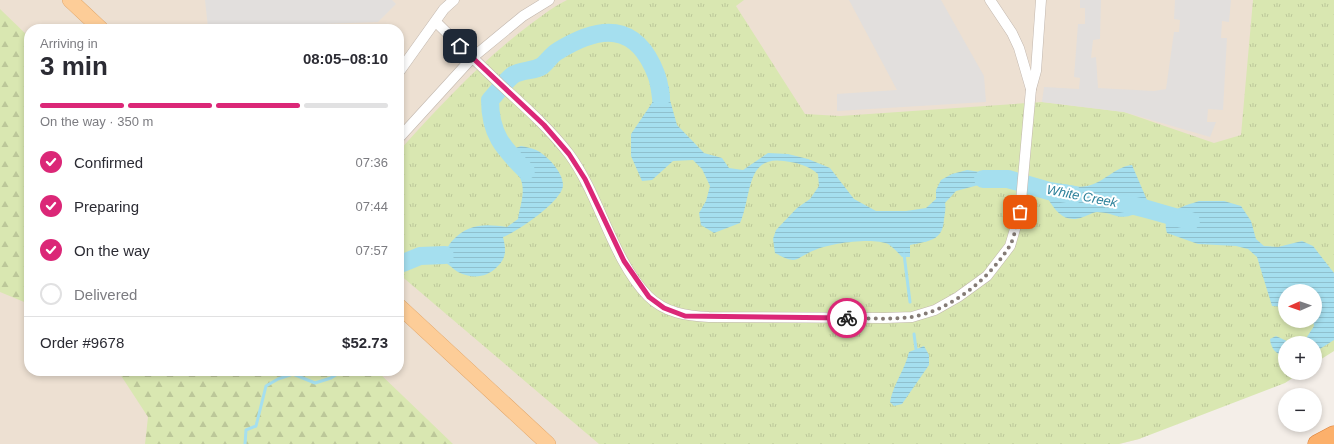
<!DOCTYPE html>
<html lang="en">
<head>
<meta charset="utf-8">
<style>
  :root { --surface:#fff; --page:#f2f2f3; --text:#2b2b33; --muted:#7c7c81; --line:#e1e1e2; --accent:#db2777 }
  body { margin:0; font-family:Arial,sans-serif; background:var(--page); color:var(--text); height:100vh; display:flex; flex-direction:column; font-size:15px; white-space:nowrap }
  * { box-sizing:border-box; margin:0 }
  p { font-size:13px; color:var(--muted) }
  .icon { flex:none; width:22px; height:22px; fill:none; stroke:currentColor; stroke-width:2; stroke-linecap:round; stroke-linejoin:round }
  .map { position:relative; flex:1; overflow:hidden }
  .details { position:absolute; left:24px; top:24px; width:380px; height:352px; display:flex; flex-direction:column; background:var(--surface); border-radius:16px; box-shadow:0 2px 6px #0003 }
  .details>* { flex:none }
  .needle { width:26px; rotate:268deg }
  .buttons { position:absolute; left:1278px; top:284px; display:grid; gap:8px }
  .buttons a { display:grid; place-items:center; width:44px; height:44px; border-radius:50%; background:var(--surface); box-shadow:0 2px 6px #0003; font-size:20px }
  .pin { position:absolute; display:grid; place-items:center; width:34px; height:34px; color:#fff; margin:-17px; border-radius:8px; box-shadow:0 2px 6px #0006 }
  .courier { position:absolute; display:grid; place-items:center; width:40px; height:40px; margin:-20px; border:3px solid #db2777; border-radius:50%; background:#fff; color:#222; box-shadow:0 1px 5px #0007 }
  .head em { font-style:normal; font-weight:600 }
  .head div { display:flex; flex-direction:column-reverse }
  .head { display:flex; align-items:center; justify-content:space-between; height:68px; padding:0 16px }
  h1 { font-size:26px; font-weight:600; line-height:30px }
  .bar { display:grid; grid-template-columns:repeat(4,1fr); gap:6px 4px; align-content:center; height:48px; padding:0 16px }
  .bar i { height:5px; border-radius:3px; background:var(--line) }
  .bar .active { background:var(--accent) }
  .bar p { grid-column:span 4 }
  .line { display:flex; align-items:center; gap:10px; padding:0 16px; border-top:1px solid var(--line) }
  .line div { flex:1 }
  ol { padding:0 16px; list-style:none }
  li { display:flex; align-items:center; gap:12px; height:44px }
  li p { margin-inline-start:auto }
  li .icon { padding:4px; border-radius:50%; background:var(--accent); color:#fff; stroke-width:4 }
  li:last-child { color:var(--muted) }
  li i { width:22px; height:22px; border:2px solid var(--line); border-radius:50% }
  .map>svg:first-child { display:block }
  .education { fill:#ede0d2; fill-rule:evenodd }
  .grass { fill:url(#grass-tufts); fill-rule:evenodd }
  .forest { fill:url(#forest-firs) }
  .parking { fill:#e2dfdd }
  .water { fill:url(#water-rules) }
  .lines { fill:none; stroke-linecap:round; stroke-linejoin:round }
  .stream { stroke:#a5dfef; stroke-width:3 }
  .river { stroke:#a5dfef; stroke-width:18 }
  .street-casing { stroke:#c2b7ae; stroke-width:11 }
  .primary-casing { stroke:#e2a668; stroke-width:16 }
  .highway-casing { stroke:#db813a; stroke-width:19 }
  .street { stroke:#fff; stroke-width:10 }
  .primary { stroke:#fdcd98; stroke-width:15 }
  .highway { stroke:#fcb06b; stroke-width:18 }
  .done { stroke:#847b75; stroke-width:4; stroke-dasharray:0 7.2 }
  .route { stroke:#db2777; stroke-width:5 }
  .labels { text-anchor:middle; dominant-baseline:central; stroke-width:4; stroke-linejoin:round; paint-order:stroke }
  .water-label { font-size:13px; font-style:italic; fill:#2c809a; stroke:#fff }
</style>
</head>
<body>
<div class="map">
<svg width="1334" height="444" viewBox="0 0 1334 444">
  <defs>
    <pattern id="grass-tufts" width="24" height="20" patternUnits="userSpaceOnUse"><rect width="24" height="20" fill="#d9e7b1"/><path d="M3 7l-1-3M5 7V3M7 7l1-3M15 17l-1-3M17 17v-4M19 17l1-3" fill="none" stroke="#bcc799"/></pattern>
    <pattern id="forest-firs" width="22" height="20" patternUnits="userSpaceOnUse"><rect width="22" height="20" fill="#d9e7b1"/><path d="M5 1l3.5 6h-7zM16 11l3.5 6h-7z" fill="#bcc799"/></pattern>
    <pattern id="water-rules" width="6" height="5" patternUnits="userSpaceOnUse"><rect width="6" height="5" fill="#a5dfef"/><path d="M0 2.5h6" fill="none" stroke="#8fc0ce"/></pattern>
  </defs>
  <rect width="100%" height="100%" fill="#f4eee8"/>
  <path class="education" d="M 0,0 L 1334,0 L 1315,343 L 1285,343 L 1285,373 L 1139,439 L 1119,444 L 0,444 ZM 29,29 L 399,29 L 399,371 L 29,371 ZM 1285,291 L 1315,291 L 1315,321 L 1285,321 Z"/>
  <path class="grass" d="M 567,0 L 744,0 L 736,6 L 805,114 L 840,116 L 1042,102 L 1124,112 L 1214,143 L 1241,135 L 1253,0 L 1334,0 L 1334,351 L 1315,363 L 1315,343 L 1285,343 L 1285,373 L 1300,373 L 1285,383 L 1139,439 L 1119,444 L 599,444 L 399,274 L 399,151 C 437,109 475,68 519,33 C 535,21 549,9 567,0 ZM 1285,291 L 1315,291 L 1315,321 L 1285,321 Z"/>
  <g class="forest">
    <path d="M 0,9 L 29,37 L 29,304 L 0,292 Z"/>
    <path d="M 118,371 L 377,371 L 453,444 L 145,444 L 148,417 Z"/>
  </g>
  <g class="parking">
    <path d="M 205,0 L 392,0 L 396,4 L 378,22 L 208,28 Z"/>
    <path d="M 849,0 L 941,0 L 984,76 L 986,102 L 837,111 L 837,94 L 897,90 Z"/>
    <path d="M 1080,0 L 1101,0 L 1100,39 L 1093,40 L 1091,58 L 1096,57 L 1098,88 L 1154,91 L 1166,89 L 1174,32 L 1179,32 L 1180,20 L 1174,19 L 1175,0 L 1231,0 L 1229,22 L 1222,21 L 1221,38 L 1227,38 L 1223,110 L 1208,109 L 1207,122 L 1216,122 L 1210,137 L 1124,112 L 1042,102 L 1044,87 L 1079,89 L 1080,78 L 1074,77 L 1078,24 L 1085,24 L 1085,8 L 1080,8 Z"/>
  </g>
  <g class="water">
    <path d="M 657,75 L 662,76 L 669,87 L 670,100 L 677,125 L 704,153 L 722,158 L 729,168 L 743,170 L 768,153 L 788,154 L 808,159 L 830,168 L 854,199 L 876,211 L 906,211 L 926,208 L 936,199 L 936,190 L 941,180 L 952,174 L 967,170 L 987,173 L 1009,172 L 1008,182 L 986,183 L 956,191 L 945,203 C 946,208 945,213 944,219 C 943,241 929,241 910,245 L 910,257 L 902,257 C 898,253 893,247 888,244 C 874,237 829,243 815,250 C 794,258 799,266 775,253 L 773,239 L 776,230 L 797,208 L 810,199 L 819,186 L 818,174 C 808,165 797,163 784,161 C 745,155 752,197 740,223 L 714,233 L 701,225 L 699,213 L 706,201 L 710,186 L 702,169 L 693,160 L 673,161 L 652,180 L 642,181 L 631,156 L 631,134 L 652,103 Z"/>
    <path d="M 521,146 C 526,147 532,148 536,150 C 547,155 564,173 563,186 C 561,202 517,232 503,237 C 506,249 507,258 497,267 C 486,278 472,279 458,272 C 454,270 450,265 446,263 C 439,260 431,261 424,262 L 420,256 C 428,250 436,255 444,250 C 448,248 449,244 452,241 C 469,223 485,224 507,227 L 518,219 C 520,205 527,189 519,176 C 515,169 510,166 507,158 L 510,150 Z"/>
    <path d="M 1132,165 L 1147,200 L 1142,211 C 1117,223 1119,213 1097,212 C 1093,212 1087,216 1083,217 C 1066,224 1056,212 1048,199 L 1050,186 C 1066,180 1072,189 1087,186 C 1104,183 1114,167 1132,165 Z"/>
    <path d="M 1199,201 L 1224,201 L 1241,206 L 1251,221 L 1256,239 L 1264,246 L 1278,247 L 1302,241 L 1313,246 L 1334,273 L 1334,340 L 1315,352 L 1315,343 L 1293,343 L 1305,340 L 1314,326 L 1313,321 L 1315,321 L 1315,291 L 1285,291 L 1285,307 L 1272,306 L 1257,257 L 1248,249 L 1236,246 L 1198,244 L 1167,233 C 1160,211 1182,207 1199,201 Z"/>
    <path d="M 1276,336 L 1291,343 L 1285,343 L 1285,357 C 1276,354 1271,349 1270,339 Z"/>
    <path d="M 924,346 L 929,355 L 929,365 L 902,404 L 894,406 L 890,402 C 894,382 905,370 909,352 Z"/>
  </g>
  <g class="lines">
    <g class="stream">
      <path d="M 904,254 L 910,302"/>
      <path d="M 914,334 L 916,349"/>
      <path d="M 245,444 L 246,430 L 256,426 L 266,386 L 278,379 L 293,374 L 315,383 L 331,378 L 342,371"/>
    </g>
    <g class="river">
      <path d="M 526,171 C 503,148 490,134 490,100 C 497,93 505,81 513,75 C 521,70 534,71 542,66 C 548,61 551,55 558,51 C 600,25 636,22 656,74 C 659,81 660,90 661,98"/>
      <path d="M 983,179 L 1008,179 L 1049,191 L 1074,195"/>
      <path d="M 1121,203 C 1145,207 1167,216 1191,221"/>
      <path d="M 403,263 L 420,256 L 445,255"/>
    </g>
    <g class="street-casing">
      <g id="street">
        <path d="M 990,0 L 1012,33 L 1019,48 L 1031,89"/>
        <path d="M 436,22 C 457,43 479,64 501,85 C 525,107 549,128 569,154 C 600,196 612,259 648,296 C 665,313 687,316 709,317 L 885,318 L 912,317 L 935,310 L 958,297 L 987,276 L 1010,246 L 1020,212 L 1031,89 L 1036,71 L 1041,0"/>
        <path d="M 399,72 L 444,9 L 454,0"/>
        <path d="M 399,138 L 472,58 L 523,16 L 549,0"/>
      </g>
    </g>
    <g class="primary-casing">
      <g id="primary">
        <path d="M 70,0 L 101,29"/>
        <path d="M 399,306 L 548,444"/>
      </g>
    </g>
    <g class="highway-casing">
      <path id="highway" d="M 1317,444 L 1334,435"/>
    </g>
    <use href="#street" class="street"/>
    <use href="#primary" class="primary"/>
    <use href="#highway" class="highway"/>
  </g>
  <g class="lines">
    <path class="done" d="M 847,318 C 868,318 890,320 911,317 C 950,311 988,280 1009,247 C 1015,238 1016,223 1020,212"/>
    <path class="route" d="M 460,46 L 544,125 L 569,154 L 585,179 L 624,261 L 649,297 L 664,308 L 685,316 L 847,318"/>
  </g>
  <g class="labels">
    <g class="water-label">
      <text transform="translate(1082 196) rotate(11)">White Creek</text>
    </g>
  </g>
</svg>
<div class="buttons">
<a><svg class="needle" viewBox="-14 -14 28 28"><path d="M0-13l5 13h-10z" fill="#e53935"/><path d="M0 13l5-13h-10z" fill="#7c7c81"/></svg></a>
<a>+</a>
<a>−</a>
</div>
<div class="pin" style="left:1020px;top:212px;background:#ea580c"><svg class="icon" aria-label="bag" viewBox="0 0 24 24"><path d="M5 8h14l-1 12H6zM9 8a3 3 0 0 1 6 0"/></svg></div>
<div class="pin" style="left:460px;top:46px;background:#1f2937"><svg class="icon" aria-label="home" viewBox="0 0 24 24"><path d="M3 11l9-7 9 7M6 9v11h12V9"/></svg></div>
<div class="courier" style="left:847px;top:318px"><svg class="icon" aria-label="bike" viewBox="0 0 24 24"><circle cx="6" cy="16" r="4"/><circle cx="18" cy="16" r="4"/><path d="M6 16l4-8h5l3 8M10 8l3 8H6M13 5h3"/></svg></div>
<section class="details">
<div class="head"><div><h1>3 min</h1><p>Arriving in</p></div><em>08:05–08:10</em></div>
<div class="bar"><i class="active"></i><i class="active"></i><i class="active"></i><i></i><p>On the way · 350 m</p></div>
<ol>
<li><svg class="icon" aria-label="check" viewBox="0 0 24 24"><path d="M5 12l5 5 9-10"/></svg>Confirmed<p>07:36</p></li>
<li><svg class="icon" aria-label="check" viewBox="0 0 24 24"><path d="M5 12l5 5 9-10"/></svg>Preparing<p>07:44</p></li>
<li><svg class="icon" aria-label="check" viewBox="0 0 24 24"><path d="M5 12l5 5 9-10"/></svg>On the way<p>07:57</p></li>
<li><i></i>Delivered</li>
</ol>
<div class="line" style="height:52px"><div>Order #9678</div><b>$52.73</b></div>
</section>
</div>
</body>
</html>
